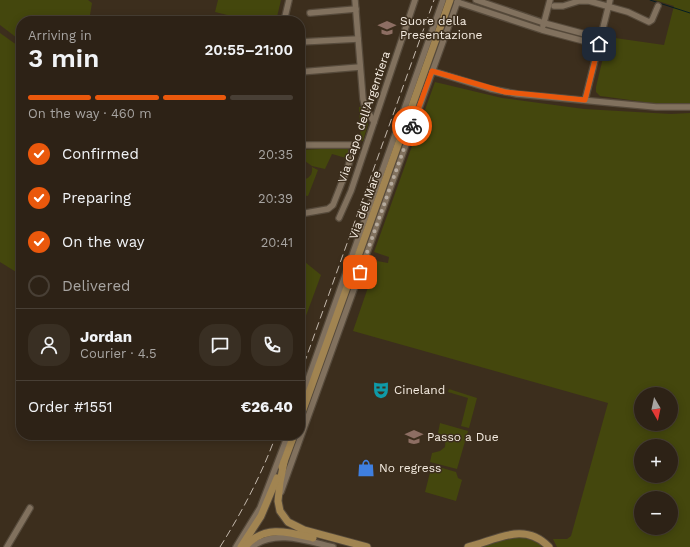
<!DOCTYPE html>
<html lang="en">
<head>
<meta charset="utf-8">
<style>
  :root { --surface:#2d2216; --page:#392f23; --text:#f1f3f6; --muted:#a7a4a1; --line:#483f35; --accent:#ea580c }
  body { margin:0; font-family:"Work Sans",sans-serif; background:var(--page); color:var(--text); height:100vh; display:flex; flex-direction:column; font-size:15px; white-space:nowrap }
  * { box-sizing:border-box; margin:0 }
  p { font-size:13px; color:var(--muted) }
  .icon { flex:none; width:22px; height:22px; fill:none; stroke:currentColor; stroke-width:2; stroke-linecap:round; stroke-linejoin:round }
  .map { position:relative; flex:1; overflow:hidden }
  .sheet { position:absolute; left:16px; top:16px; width:289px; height:424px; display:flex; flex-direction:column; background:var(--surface); border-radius:16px; box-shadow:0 2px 10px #0003,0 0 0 1px var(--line) }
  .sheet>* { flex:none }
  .needle { width:26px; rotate:171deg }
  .fabs { position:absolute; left:634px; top:387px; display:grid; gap:8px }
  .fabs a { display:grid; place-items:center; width:44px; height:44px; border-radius:50%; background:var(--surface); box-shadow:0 2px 10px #0003,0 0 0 1px var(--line); font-size:20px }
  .pin { position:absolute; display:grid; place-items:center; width:34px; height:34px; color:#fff; margin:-17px; border-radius:8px; box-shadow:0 2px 6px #0006 }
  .courier { position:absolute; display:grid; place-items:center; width:40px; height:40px; margin:-20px; border:3px solid #ea580c; border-radius:50%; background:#fff; color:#222; box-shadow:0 1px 5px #0007 }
  .summary em { font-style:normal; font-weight:600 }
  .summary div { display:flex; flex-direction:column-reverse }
  .summary { display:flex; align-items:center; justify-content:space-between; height:68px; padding:0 12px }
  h1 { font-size:26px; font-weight:600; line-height:30px }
  .bar { display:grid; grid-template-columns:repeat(4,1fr); gap:6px 4px; align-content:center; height:48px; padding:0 12px }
  .bar i { height:5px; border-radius:3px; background:var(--line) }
  .bar .active { background:var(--accent) }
  .bar p { grid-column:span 4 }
  .line { display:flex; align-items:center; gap:10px; padding:0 12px; border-top:1px solid var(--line) }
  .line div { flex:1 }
  .round { display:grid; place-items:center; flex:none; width:42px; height:42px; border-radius:16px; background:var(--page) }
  ol { padding:0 12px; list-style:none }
  li { display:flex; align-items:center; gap:12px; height:44px }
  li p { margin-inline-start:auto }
  li .icon { padding:4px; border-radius:50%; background:var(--accent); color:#fff; stroke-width:4 }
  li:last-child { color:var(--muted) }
  li i { width:22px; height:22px; border:2px solid var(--line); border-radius:50% }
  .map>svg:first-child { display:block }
  .green { fill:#44470d; fill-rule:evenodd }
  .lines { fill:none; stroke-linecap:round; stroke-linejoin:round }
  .stream { stroke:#061e24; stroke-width:1 }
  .minor-casing { stroke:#564a3b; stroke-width:8 }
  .major-casing { stroke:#564a3b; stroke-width:9 }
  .minor { stroke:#81715e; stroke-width:5.5 }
  .major { stroke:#a18451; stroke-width:7 }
  .rail { stroke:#c3b8ac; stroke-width:1; stroke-dasharray:8 4; stroke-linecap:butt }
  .done { stroke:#b5aa9d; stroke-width:4; stroke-dasharray:0 7.2 }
  .route { stroke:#ea580c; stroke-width:5 }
  .labels { text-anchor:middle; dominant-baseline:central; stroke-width:3; stroke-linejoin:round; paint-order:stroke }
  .poi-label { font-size:12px; fill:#f6ede2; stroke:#3c2e1d; text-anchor:start }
  .street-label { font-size:12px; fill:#f6ede2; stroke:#3c2e1d }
</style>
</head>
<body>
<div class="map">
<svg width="690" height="547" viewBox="0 0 690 547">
  <rect width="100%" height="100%" fill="#3c2e1d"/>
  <g class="green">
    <path d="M 0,0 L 88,0 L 92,3 L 89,21 L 21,21 L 21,41 L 0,25 Z"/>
    <path d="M 218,0 L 281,0 L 276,21 L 252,21 L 215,12 Z"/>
    <path d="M 655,0 L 690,0 L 690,103 L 659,104 L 608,97 L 600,96 L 596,92 L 596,87 L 608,37 L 664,45 L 674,6 Z"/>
    <path d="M 0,33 L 21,48 L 21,275 L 0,262 Z"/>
    <path d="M 435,82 L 502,98 L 584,109 L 671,114 L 690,113 L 690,547 L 557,547 L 553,539 L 567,539 L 571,536 L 608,403 L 353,331 L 377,261 L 388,263 L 389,257 L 374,252 ZM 641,394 L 671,394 L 671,424 L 641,424 ZM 641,446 L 671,446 L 671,476 L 641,476 ZM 641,498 L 671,498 L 671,528 L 641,528 Z"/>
    <path d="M 359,107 L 361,107 L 368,124 L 363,141 L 361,141 Z"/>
    <path d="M 320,146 L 332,146 L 332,149 L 348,149 L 348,156 L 346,158 L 332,154 L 325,169 L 312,166 L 305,161 L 300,161 L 300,150 L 320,149 Z"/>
    <path d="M 312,167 L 318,170 L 308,196 L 300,195 L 300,179 C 308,180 313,176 312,167 Z"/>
    <path d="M 300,258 L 321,275 L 300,332 Z"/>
    <path d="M 449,389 L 477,398 L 469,428 L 461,426 L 468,398 L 448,392 Z"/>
    <path d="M 440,423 L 468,431 L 457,469 L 430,462 L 432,453 L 440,451 L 445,447 C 446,440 444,435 438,433 Z"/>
    <path d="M 432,465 L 456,472 L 458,478 L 462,480 L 456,501 L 425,492 Z"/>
    <path d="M 513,537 C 525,537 534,538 542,547 L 480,547 Z"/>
  </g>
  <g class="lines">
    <path class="stream" d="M 650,0 L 690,13"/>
    <g class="minor-casing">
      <g id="minor">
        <path d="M 355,0 L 363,99 L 365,107 L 374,122"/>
        <path d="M 476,0 L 544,23 L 600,38"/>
        <path d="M 457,2 L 542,30 L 599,45"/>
        <path d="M 554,6 L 563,6 L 579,1 L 589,1 L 628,12 L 649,22 L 652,20 L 658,6"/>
        <path d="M 310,13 L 356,9"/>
        <path d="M 284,21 L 289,0"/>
        <path d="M 543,26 L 550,0"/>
        <path d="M 300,42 L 358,39"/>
        <path d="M 432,71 L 491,89 L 517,94 L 656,107 L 690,107"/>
        <path d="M 300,72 L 360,67"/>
        <path d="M 585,100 L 610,0"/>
        <path d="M 300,145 L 354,145 L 348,167 L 333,205 L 328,209 L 300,214"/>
        <path d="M 339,218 L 351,191 L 415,0"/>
        <path d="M 300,402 L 443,0"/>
        <path d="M 281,492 L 458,0"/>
        <path d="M 7,547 L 30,508"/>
        <path d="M 236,547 L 260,508 L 288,435"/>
        <path d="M 252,547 C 275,529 307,541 333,547"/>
      </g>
    </g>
    <g class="major-casing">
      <g id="major">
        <path d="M 300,418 L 450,0"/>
        <path d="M 284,462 L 280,482 L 278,501 L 280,511 L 288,522 L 304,530 L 367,547"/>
        <path d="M 282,467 L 294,435"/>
        <path d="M 241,547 L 261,516 L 277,478"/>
        <path d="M 245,547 C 264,524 289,532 313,538"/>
        <path d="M 468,547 C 497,540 524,521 549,547"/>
      </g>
    </g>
    <use href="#minor" class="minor"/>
    <use href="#major" class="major"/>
    <g class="rail">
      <path d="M 300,375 L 434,0"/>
      <path d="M 220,547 C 242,512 262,474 276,435"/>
    </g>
  </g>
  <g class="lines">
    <path class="done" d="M 360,272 L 412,126"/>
    <path class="route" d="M 412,126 L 432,71 L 505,92 L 585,100 L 599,44"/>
  </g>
  <defs>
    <g id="school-bare" transform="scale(1.38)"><path d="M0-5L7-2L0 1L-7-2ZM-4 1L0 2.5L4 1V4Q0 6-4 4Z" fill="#8d6e63" stroke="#3c2e1d" stroke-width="2.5" paint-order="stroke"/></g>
    <g id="theatre-bare" transform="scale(1.38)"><path d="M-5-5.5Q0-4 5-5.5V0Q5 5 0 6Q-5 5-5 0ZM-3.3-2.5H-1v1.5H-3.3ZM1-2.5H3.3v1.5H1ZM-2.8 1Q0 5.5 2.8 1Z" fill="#0f9aa8" stroke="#3c2e1d" stroke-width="2.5" paint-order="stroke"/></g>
    <g id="shop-bare" transform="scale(1.38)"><path d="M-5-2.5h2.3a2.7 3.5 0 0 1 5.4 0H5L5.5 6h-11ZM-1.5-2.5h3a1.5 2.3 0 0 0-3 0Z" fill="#3f7fe0" stroke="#3c2e1d" stroke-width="2.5" paint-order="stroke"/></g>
  </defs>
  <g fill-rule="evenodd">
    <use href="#school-bare" x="387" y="28"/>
    <use href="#theatre-bare" x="381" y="390"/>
    <use href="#school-bare" x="414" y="437"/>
    <use href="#shop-bare" x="366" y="468"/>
  </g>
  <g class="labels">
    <g class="poi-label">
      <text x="400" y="21">Suore della<tspan x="400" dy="14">Presentazione</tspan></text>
      <text x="394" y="390">Cineland</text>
      <text x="427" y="437">Passo a Due</text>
      <text x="379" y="468">No regress</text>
    </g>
    <g class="street-label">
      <text transform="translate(364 117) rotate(-71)">Via Capo dell'Argentiera</text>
      <text transform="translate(365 205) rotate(-70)">Via del Mare</text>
    </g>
  </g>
</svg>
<div class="fabs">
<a><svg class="needle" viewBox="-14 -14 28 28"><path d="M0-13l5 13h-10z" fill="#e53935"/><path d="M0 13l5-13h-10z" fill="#a7a4a1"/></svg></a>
<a>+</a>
<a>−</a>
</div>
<div class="pin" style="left:360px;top:272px;background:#ea580c"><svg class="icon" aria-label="bag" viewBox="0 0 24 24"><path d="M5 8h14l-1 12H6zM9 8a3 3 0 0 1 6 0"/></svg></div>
<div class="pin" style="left:599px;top:44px;background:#1f2937"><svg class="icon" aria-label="home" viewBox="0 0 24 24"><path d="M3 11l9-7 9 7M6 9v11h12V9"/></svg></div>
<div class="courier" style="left:412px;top:126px"><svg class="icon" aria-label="bike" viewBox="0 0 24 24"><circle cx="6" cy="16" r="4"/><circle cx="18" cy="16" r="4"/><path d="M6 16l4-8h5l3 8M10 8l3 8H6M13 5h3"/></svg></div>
<section class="sheet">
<div class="summary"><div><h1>3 min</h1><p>Arriving in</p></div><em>20:55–21:00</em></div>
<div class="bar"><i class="active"></i><i class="active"></i><i class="active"></i><i></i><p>On the way · 460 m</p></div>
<ol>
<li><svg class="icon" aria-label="check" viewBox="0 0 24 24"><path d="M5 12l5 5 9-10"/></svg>Confirmed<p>20:35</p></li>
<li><svg class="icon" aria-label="check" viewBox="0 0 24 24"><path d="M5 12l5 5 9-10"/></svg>Preparing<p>20:39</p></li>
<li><svg class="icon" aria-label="check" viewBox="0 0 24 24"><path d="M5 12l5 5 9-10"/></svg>On the way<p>20:41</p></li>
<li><i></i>Delivered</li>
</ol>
<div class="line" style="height:72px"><a class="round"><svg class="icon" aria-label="person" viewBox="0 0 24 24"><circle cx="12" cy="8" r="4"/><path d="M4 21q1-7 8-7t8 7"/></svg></a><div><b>Jordan</b><p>Courier · 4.5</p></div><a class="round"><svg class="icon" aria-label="chat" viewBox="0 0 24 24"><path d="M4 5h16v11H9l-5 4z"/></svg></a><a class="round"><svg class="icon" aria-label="phone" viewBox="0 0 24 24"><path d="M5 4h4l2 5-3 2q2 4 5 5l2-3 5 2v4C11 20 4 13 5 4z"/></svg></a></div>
<div class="line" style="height:52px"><div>Order #1551</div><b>€26.40</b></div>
</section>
</div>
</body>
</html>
